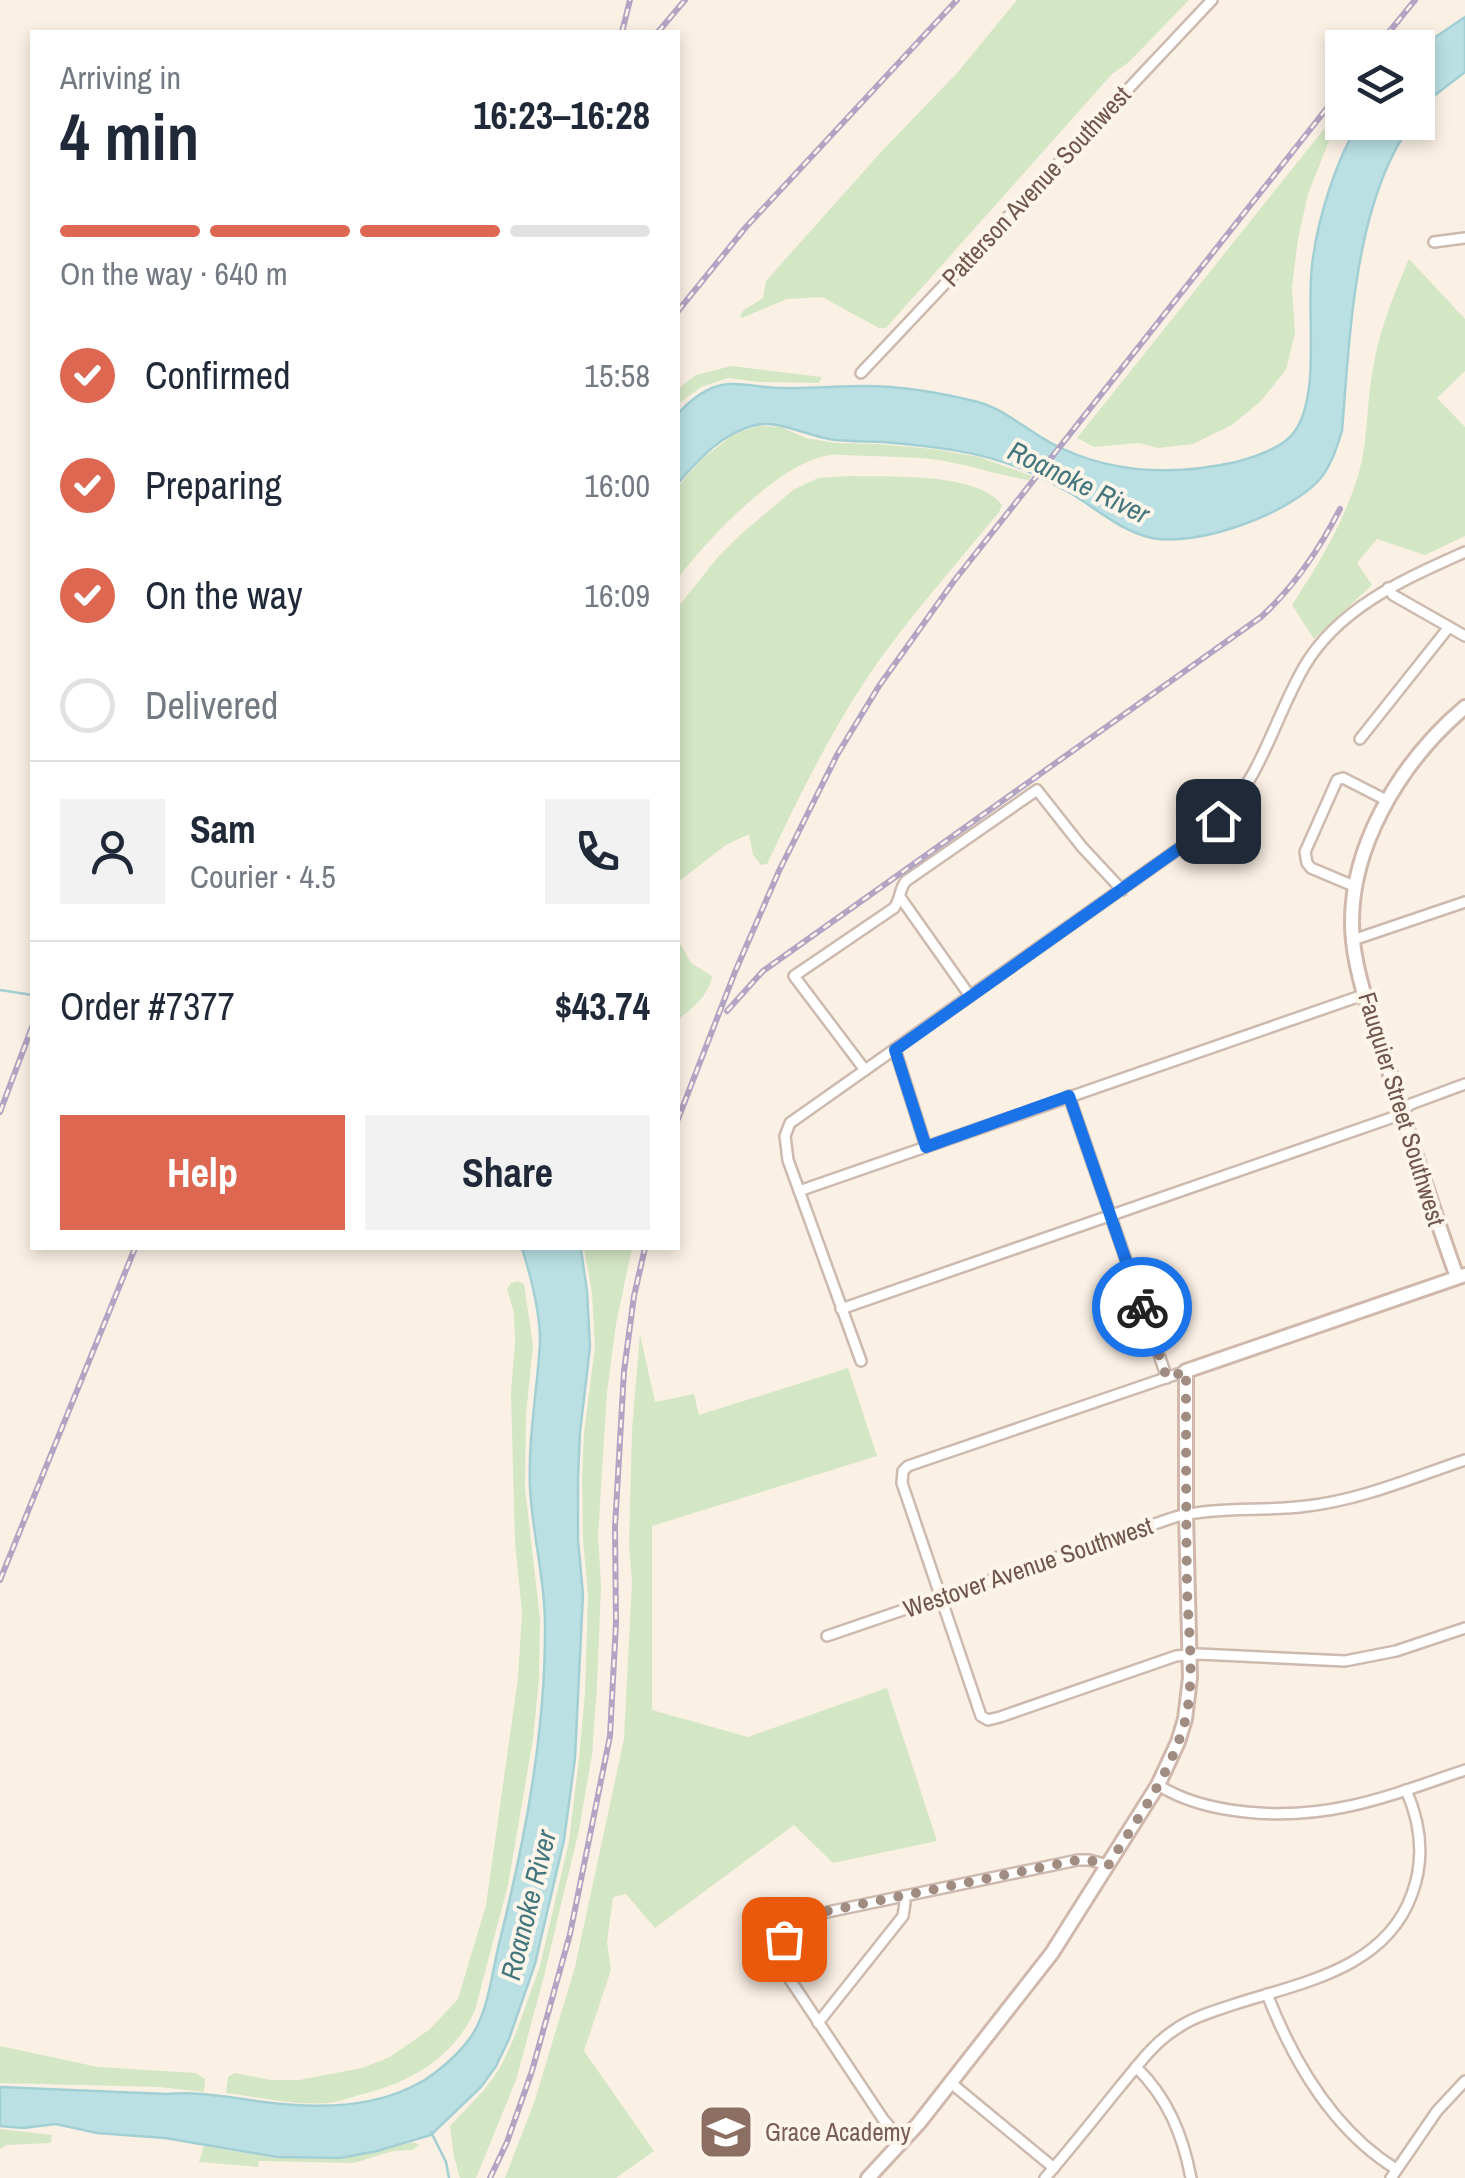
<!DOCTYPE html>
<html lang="en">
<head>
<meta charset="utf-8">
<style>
  :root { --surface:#fff; --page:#f2f2f3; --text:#1f2937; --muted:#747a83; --line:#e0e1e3; --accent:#dd6751 }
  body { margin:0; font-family:"Archivo Narrow",sans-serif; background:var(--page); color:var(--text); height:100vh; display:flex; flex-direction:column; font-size:38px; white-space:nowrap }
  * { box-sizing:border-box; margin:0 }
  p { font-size:32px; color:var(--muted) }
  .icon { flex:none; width:55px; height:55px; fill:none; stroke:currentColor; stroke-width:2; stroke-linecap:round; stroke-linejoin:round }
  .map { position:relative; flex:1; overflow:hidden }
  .sheet { position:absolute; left:30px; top:30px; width:650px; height:1220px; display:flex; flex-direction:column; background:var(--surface); border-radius:0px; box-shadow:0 5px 15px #0003 }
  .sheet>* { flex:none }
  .buttons { position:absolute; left:1325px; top:30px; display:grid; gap:20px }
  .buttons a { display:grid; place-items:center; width:110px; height:110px; border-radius:0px; background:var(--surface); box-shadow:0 5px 15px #0003; font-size:50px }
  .pin { position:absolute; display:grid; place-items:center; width:85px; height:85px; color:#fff; margin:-42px; border-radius:20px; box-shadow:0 5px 15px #0006 }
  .courier { position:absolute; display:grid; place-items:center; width:100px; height:100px; margin:-50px; border:8px solid #1a73e8; border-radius:50%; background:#fff; color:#222; box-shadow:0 2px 12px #0007 }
  .overview em { font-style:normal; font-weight:800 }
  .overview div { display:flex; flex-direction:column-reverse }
  .overview { display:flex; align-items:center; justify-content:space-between; height:170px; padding:0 30px }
  h1 { font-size:65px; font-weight:800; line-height:75px }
  .bar { display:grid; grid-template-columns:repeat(4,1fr); gap:15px 10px; align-content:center; height:120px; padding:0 30px }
  .bar i { height:12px; border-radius:8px; background:var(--line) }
  .bar .selected { background:var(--accent) }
  .bar p { grid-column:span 4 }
  .line { display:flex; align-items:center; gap:25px; padding:0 30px; border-top:2px solid var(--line) }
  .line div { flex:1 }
  .round { display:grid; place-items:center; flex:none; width:105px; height:105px; border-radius:0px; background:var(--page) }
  ol { padding:0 30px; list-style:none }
  li { display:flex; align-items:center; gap:30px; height:110px }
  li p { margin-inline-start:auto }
  li .icon { padding:10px; border-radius:50%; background:var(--accent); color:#fff; stroke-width:4 }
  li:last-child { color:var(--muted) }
  li i { width:55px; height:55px; border:5px solid var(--line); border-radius:50% }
  .cta { display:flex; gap:20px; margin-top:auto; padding:20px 30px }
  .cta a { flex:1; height:115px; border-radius:0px; background:var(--accent); color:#fff; font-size:40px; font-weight:800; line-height:115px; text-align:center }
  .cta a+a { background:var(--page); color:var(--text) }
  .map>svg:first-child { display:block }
  .green { fill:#d4e7c4 }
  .water { fill:#bae0e3; stroke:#a1cfd4; stroke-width:2.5 }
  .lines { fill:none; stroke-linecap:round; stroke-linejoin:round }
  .stream { stroke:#a1cfd4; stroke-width:2.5 }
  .street-casing { stroke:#cdbaae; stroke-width:14 }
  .secondary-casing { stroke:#d0b9ac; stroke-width:18 }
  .street { stroke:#fff; stroke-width:9 }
  .secondary { stroke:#fff; stroke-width:12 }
  .rail-casing { stroke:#b2a4c3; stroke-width:6 }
  .rail { stroke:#fef5ea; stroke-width:2.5; stroke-dasharray:8; stroke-linecap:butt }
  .done { stroke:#a18c81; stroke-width:10; stroke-dasharray:0 18 }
  .route { stroke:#1a73e8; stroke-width:12 }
  .labels { text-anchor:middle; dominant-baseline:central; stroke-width:8; stroke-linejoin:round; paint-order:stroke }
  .street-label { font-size:25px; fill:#71564b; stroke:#fef5ea }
  .education-label { font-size:25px; fill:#785e54; stroke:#fef5ea; text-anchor:start }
  .water-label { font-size:28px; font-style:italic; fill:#43777d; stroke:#fef5ea }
</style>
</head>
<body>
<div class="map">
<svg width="1465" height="2178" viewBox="0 0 1465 2178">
  <rect width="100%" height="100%" fill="#fbf0e4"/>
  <g class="green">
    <path d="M 1017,0 L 1189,0 L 1129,62 L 1112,74 L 886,328 L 879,328 L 822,297 L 787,299 L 742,318 L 740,315 L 744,310 L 763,298 L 766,281 L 881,152 L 957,73 Z"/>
    <path d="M 1324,129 L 1329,141 L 1308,194 L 1298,239 L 1292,288 L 1295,333 L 1286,370 L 1260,402 L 1232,425 L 1193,444 L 1158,448 L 1139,443 L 1094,447 L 1077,438 Z"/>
    <path d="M 1409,259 L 1465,319 L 1465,371 L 1437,398 L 1465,427 L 1465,536 L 1425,555 L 1377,539 L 1357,563 L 1372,585 L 1314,639 L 1292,605 C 1321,560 1350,513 1362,460 C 1368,430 1367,399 1373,368 C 1379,331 1394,294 1409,259 Z"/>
    <path d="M 731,366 L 822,377 L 819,383 L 759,382 L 728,378 L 701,387 L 678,404 L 678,389 L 696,375 Z"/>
    <path d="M 758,426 L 781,427 L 806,438 L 835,443 L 878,444 L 933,449 L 979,457 L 1032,476 L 1029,480 C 996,475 964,463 931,459 C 911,457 890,457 870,456 C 857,456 843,454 831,455 C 780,461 708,539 678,578 L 678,486 L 703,458 L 734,434 Z"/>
    <path d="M 849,476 C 886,477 979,472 1002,505 L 999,512 C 963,556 926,598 892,643 C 841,710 803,788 767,864 L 761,865 L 753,855 L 749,834 L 726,845 L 678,882 L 678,607 L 718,557 L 741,534 L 793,490 L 818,478 Z"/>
    <path d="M 678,940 L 691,963 L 712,976 C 710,995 691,1009 678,1020 Z"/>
    <path d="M 584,1248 L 632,1248 L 616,1324 L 607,1392 L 598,1536 L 601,1585 L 597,1686 L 592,1755 L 579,1830 L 544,1976 L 516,2080 L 476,2178 L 460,2178 L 454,2157 L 450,2126 L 484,2090 L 500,2068 L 514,2038 L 540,1966 L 569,1841 L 579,1759 L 585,1693 L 588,1594 L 583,1540 L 582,1478 L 584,1432 L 595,1347 L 592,1293 Z"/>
    <path d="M 518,1281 L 524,1284 L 533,1345 L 526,1415 L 525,1488 L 540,1619 L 539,1679 L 533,1739 L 508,1885 L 475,2010 C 453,2059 409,2083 359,2095 C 349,2098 338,2102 328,2103 C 295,2106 259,2097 226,2093 L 228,2077 L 235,2073 L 271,2080 L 299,2080 L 362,2068 L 390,2057 L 430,2029 L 458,1999 L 486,1905 L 518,1678 L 522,1613 L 515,1543 L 511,1393 L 515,1342 L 514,1313 L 507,1289 L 511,1283 Z"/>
    <path d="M 640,1334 L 655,1402 L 694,1394 L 699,1415 L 848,1368 L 877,1456 L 652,1526 L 652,1710 L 748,1737 L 887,1688 L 937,1841 L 833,1863 L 794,1825 L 655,1928 L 626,1894 L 613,1897 L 607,1942 L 611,1970 L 584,2051 L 654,2151 L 616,2178 L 505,2178 L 535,2100 L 575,1967 L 624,1739 L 632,1582 L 629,1545 L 632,1430 Z"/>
    <path d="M 0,2046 L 98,2067 L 196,2073 L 205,2079 L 204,2092 L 159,2087 L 0,2083 Z"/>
    <path d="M 0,2129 L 52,2135 L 51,2143 L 7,2145 L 0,2149 Z"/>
    <path d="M 414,2142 L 419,2145 L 413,2150 L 393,2151 L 354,2163 L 259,2161 L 258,2167 L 199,2162 L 204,2146 L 276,2158 L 339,2159 Z"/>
  </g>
  <g class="water">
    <path d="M 1465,17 L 1465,72 L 1430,99 L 1418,115 L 1418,49 Z"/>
    <path d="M 1359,123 L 1412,123 C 1354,202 1350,335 1342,431 C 1337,447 1331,466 1320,479 C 1289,514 1198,547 1152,538 C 1121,531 1098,510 1072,494 C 1057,485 1040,477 1025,470 C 980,451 930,446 883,442 C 865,441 847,442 829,439 C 806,435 778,420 756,425 C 723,432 699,459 678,483 L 678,414 C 690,400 709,385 729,384 C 746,383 764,388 782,388 C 810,389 837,386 865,386 C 903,386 942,393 978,402 C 1004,409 1028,431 1051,443 C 1109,474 1173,476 1236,462 C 1255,457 1284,448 1295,431 C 1321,393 1306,313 1312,266 C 1317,221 1335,162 1359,123 Z"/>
    <path d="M 522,1248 L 580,1248 L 581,1250 L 587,1291 L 590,1347 L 580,1432 L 578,1478 L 578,1540 L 583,1594 L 575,1758 L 564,1840 L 535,1964 L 509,2039 L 496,2066 L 481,2087 L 431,2135 L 377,2151 L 340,2158 L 277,2157 L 165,2138 L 97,2133 L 56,2124 L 23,2128 L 0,2126 L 0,2087 L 166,2094 C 199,2091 232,2098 264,2102 C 318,2109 378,2109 426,2079 C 443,2068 464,2049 474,2032 C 489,2006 492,1973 499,1944 C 525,1840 546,1731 545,1623 C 545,1579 532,1532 530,1487 C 528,1439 537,1392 540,1344 C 541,1313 531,1277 522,1248 Z"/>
  </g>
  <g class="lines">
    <g class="stream">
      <path d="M 0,990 L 32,995"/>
      <path d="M 431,2132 L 446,2162 L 449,2178"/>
    </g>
    <g class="street-casing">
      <g id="street">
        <path d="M 1434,242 L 1465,238"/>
        <path d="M 861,373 L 1212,0"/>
        <path d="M 1388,588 L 1393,595 L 1465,636"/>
        <path d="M 1360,739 L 1449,627"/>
        <path d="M 1356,887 L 1311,868 L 1307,863 L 1305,852 L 1337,780 L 1343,778 L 1388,801"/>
        <path d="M 900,897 L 970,996"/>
        <path d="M 1353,940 L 1465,902"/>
        <path d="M 895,1049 L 926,1147"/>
        <path d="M 865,1070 L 794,976 L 894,908 C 901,899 899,889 906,881 L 1037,790 L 1082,847 L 1122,890"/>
        <path d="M 1069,1096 L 1167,1378"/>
        <path d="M 799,1191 L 1366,994"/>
        <path d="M 841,1309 L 1391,1118 L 1411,1104 L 1465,1084"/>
        <path d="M 861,1361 L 788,1160 L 785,1136 L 790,1123 L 1218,821 C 1262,777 1274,719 1304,667 C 1339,607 1405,579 1465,552"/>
        <path d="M 1186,1371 L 908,1466 L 903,1471 L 902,1483 L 981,1716 L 988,1720 L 1000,1717 L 1176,1656 L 1198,1654 L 1345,1661 L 1396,1651 L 1465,1628"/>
        <path d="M 827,1636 L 1175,1517 C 1218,1506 1263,1512 1307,1506 C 1361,1500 1414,1477 1465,1460"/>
        <path d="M 1158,1785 C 1185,1802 1216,1809 1246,1812 C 1329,1821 1389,1796 1465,1770"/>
        <path d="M 1267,1994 C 1293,2061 1333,2130 1396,2169"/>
        <path d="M 818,2023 L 903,1916 L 905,1903 L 904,1896"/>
        <path d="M 1136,2067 C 1168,2098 1183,2136 1191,2178"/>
        <path d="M 951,2083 L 1054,2168"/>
        <path d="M 903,2142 L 883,2119 L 787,1975 C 775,1948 786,1926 813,1915 L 1078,1860 L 1089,1860 L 1108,1865"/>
        <path d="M 1045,2178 C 1070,2149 1094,2119 1118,2089 C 1136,2068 1152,2044 1176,2029 C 1193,2017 1212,2012 1232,2005 C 1299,1983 1385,1970 1412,1894 C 1425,1859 1421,1824 1406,1790"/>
        <path d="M 1391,2178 L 1437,2111 L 1465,2081"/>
      </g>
    </g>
    <g class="secondary-casing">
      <g id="secondary">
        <path d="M 1457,1277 C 1433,1210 1411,1142 1390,1074 C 1377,1033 1357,982 1353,941 C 1344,853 1400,762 1465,707"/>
        <path d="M 868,2178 L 919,2123 L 1052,1953 L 1158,1785 L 1178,1742 L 1185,1719 L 1190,1678 L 1186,1514 L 1186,1371 L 1465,1275"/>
      </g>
    </g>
    <use href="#street" class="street"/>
    <use href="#secondary" class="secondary"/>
    <g class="rail-casing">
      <g id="rail">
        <path d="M 622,32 L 630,0"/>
        <path d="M 658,32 L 685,0"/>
        <path d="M 1376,48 L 1415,0"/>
        <path d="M 678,311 L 746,227 L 957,0"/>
        <path d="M 727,1011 L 763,971 L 1261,617 C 1295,586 1319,550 1340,509"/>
        <path d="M 0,1112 L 32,1027"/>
        <path d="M 678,1119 L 735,972 L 779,871 L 837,755 L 879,686 L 954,581 L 1342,89"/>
        <path d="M 0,1580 L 135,1248"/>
        <path d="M 490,2178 L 507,2142 L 532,2071 L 570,1934 L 610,1736 L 616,1623 L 615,1527 L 624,1371 L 634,1296 L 645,1248"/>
      </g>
    </g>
    <use href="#rail" class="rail"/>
  </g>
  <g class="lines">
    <path class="done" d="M 784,1939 L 796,1924 L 813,1914 L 1078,1860 L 1089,1860 L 1108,1866 C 1137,1818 1173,1772 1186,1717 C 1195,1674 1188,1629 1187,1586 C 1186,1515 1186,1443 1186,1371 L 1167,1378 L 1142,1307"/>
    <path class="route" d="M 1142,1307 L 1069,1096 L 926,1147 L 895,1050 L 1218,821"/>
  </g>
  <defs>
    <g id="school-square" transform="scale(2.875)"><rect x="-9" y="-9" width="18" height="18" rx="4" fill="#8d6e63" stroke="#fef5ea"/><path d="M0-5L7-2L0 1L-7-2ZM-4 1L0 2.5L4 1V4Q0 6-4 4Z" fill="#fff"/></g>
  </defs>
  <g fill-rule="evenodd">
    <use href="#school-square" x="726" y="2132"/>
  </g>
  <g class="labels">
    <g class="street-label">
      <text transform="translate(1036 186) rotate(-47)">Patterson Avenue Southwest</text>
      <text transform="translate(1402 1109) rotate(73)">Fauquier Street Southwest</text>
      <text transform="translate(1028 1567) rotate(-19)">Westover Avenue Southwest</text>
    </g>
    <g class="education-label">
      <text x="765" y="2132">Grace Academy</text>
    </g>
    <g class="water-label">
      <text transform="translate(1079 482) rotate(26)">Roanoke River</text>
      <text transform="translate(528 1905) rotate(-76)">Roanoke River</text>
    </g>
  </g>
</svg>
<div class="buttons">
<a><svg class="icon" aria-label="layers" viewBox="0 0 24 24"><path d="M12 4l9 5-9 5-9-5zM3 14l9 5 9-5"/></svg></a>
</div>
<div class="pin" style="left:784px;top:1939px;background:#ea580c"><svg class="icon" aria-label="bag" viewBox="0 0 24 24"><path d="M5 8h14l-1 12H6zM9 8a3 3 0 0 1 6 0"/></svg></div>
<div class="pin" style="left:1218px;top:821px;background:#1f2937"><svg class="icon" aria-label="home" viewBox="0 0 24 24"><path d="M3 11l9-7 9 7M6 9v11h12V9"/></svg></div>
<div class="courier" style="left:1142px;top:1307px"><svg class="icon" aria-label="bike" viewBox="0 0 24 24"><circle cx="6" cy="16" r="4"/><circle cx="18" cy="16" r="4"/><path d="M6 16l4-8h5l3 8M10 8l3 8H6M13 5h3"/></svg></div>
<section class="sheet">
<div class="overview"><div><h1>4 min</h1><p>Arriving in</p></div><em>16:23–16:28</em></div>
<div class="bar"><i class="selected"></i><i class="selected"></i><i class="selected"></i><i></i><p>On the way · 640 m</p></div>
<ol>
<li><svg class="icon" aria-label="check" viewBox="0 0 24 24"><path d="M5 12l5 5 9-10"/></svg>Confirmed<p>15:58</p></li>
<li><svg class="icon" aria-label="check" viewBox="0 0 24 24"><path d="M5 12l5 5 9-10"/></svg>Preparing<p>16:00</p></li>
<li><svg class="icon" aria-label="check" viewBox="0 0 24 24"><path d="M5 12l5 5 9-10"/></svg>On the way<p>16:09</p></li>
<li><i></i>Delivered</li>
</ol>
<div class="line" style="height:180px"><a class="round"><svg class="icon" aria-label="person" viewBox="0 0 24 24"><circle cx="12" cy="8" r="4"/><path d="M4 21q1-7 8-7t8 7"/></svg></a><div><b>Sam</b><p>Courier · 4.5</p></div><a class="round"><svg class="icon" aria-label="phone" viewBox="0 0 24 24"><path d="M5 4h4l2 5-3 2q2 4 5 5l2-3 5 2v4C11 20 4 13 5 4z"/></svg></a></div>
<div class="line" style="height:130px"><div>Order #7377</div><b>$43.74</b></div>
<div class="cta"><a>Help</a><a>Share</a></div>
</section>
</div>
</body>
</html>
